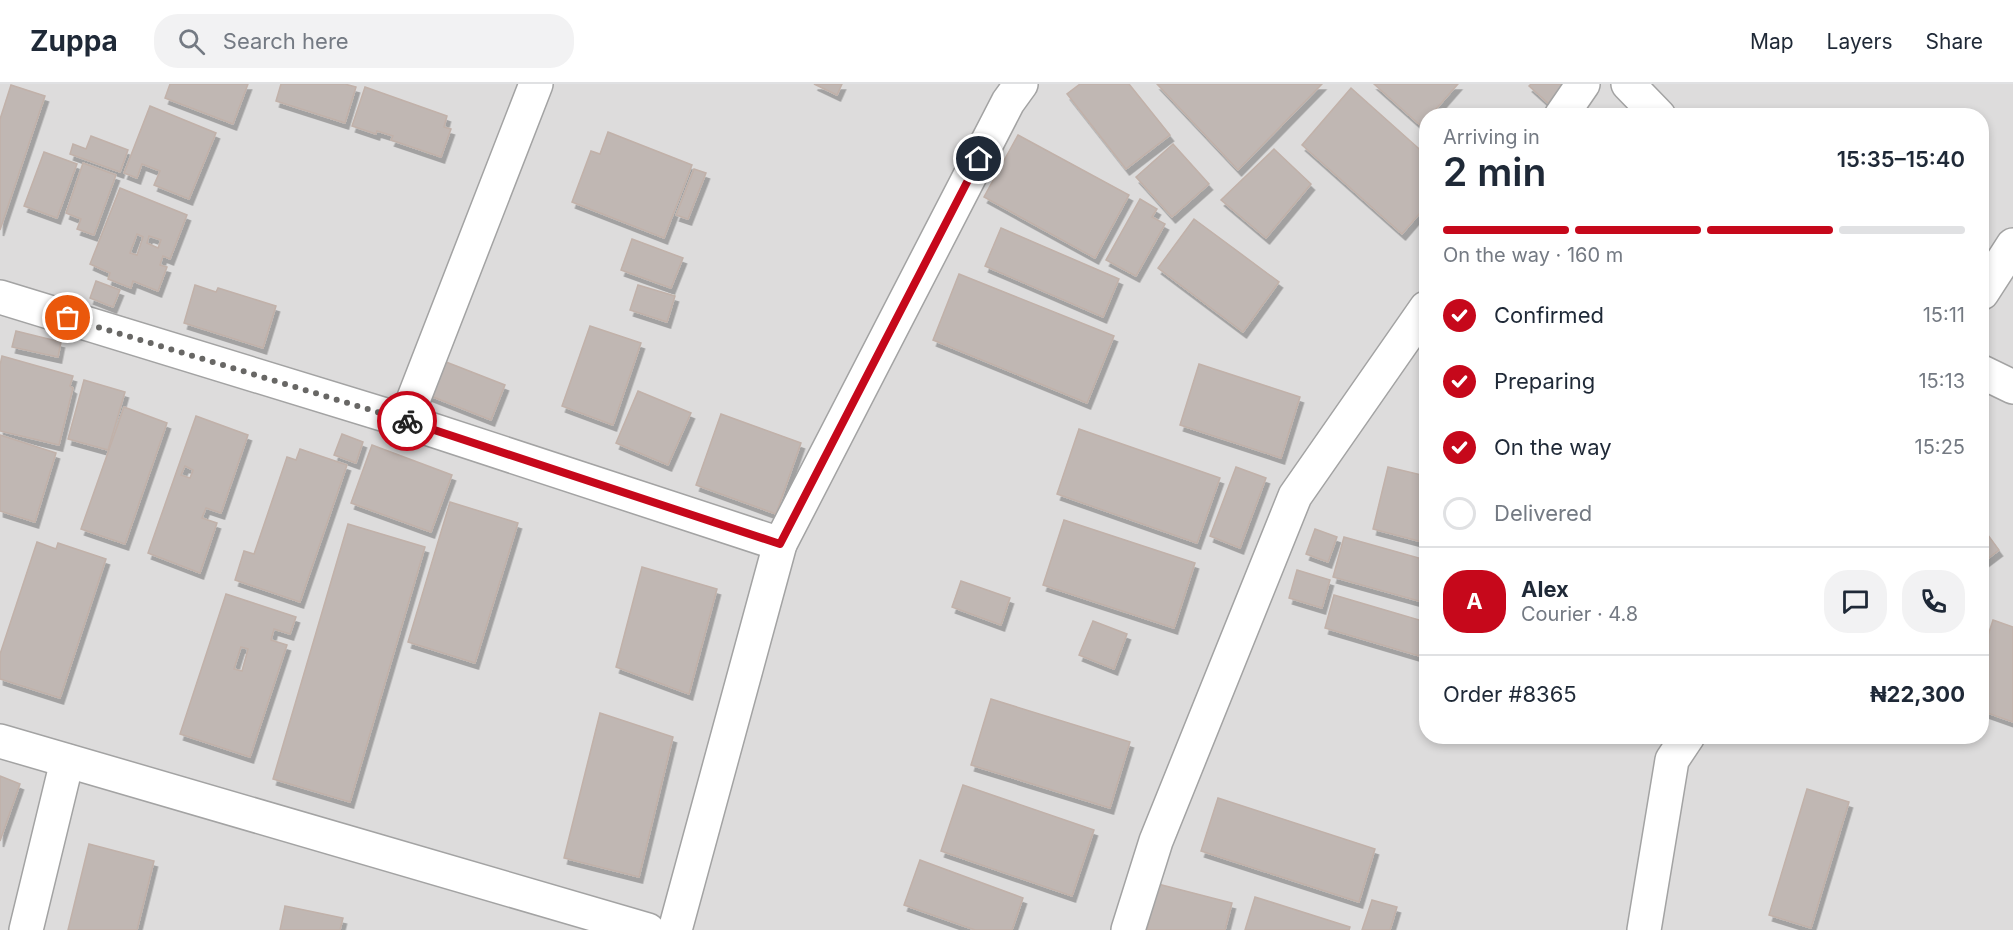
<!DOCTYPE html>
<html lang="en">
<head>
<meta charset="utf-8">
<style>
  :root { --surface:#fff; --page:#f2f2f3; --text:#1f2937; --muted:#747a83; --line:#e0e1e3; --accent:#c6081b }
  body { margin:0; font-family:Inter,sans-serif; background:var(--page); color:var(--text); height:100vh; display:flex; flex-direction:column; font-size:22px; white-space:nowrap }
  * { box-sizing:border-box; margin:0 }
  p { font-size:20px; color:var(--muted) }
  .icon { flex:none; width:33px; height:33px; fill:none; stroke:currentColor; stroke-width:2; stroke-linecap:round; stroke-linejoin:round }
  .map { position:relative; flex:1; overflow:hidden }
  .panel { position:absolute; left:1419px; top:24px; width:570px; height:636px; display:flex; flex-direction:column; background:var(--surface); border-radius:24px; box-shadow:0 3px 9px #0003 }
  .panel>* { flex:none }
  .pin { position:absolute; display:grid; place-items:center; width:51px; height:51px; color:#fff; margin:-26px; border:3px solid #fff; border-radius:50%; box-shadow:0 2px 6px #0007 }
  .courier { position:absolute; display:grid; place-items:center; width:60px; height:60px; margin:-30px; border:4px solid #c6081b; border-radius:50%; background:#fff; color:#222; box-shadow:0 2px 8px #0007 }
  .overview em { font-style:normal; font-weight:600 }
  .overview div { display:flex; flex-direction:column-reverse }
  .overview { display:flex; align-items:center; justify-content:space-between; height:102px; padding:0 24px }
  h1 { font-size:39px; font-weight:600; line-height:45px }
  .bar { display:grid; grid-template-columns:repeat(4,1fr); gap:9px 6px; align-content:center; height:72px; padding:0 24px }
  .bar i { height:8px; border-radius:4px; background:var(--line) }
  .bar .on { background:var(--accent) }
  .bar p { grid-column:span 4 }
  .line { display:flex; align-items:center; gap:15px; padding:0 24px; border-top:2px solid var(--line) }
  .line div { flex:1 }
  .round { display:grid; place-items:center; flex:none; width:63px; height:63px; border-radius:24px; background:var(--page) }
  ol { padding:0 24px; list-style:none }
  li { display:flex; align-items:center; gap:18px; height:66px }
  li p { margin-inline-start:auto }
  li .icon { padding:6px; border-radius:50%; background:var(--accent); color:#fff; stroke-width:4 }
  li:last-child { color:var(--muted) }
  li i { width:33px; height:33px; border:3px solid var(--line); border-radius:50% }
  header { display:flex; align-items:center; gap:36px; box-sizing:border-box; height:84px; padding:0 30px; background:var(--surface); border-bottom:2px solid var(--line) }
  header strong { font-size:28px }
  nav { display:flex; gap:33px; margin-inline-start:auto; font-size:21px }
  .search { width:420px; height:54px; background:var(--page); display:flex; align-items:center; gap:15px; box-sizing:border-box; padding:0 21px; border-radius:24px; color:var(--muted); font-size:22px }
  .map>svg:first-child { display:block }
  .residential { fill:#dddcdc; fill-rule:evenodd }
  .building { fill:#c0b7b3; stroke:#c1b1a9; stroke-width:1.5; fill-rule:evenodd; filter:url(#shadow) }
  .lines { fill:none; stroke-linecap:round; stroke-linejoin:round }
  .street-casing { stroke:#a3a3a3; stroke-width:36 }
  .street { stroke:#fff; stroke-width:33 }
  .done { stroke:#686765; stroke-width:6; stroke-dasharray:0 10.8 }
  .route { stroke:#c6081b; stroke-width:8 }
</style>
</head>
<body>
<header>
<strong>Zuppa</strong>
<div class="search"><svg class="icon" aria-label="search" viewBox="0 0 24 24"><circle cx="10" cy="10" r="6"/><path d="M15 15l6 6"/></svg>Search here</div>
<nav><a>Map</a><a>Layers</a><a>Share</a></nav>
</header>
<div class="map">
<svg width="2013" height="846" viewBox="0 0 2013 846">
  <defs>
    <filter id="shadow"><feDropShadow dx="3.5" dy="6" stdDeviation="0" flood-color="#0004"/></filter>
  </defs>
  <rect width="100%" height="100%" fill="#f0ece6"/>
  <path class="residential" d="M 0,0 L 2013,0 L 2013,846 L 0,846 ZM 1426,32 L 1982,32 L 1982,652 L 1426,652 Z"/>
  <g class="building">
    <path d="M 170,0 L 248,0 L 233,40 L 165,14 Z"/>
    <path d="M 281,0 L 345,0 L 356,3 L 345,39 L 276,17 Z"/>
    <path d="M 814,0 L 842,0 L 837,11 Z"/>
    <path d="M 1080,0 L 1129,0 L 1170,51 L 1126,85 L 1067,10 Z"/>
    <path d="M 1157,0 L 1322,0 L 1238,86 Z"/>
    <path d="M 1374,0 L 1458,0 L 1430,32 L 1426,32 L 1426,35 L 1421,42 Z"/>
    <path d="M 1531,0 L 1560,0 L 1565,5 L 1550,21 L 1529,2 Z"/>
    <path d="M 11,1 L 45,12 L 0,146 L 0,35 Z"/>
    <path d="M 365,3 L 447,32 L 444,43 L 451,45 L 441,73 L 391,56 L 393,52 L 377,47 L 376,50 L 352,42 Z"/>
    <path d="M 1351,4 L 1426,71 L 1426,122 L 1402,150 L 1302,61 Z"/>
    <path d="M 150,22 L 216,49 L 189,115 L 154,101 L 160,87 L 142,80 L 137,94 L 124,89 Z"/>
    <path d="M 608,48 L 692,81 L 664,154 L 572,118 L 591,67 L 600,70 Z"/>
    <path d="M 1018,51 L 1129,111 L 1095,174 L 984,113 Z"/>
    <path d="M 91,52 L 128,66 L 120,88 L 70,70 L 73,60 L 86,65 Z"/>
    <path d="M 1173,60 L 1209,100 L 1172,133 L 1136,93 Z"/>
    <path d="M 1274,65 L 1311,100 L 1266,154 L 1221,116 Z"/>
    <path d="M 44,68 L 77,80 L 57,134 L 24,122 Z"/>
    <path d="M 83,79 L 116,91 L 94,151 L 77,145 L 81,135 L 66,129 Z"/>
    <path d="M 694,85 L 706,89 L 688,135 L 676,131 Z"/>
    <path d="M 120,104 L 187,131 L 170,175 L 163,172 L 160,181 L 167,183 L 158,207 L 133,197 L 131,204 L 108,195 L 110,189 L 90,180 ZM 137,150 L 143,153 L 137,171 L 130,169 ZM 149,152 L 161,156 L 158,164 L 147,159 Z"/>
    <path d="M 1140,115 L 1157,125 L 1152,133 L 1165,140 L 1136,192 L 1106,176 Z"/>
    <path d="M 1194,135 L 1279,198 L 1243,248 L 1158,184 Z"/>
    <path d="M 1001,144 L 1119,195 L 1103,233 L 985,182 Z"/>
    <path d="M 632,155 L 683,174 L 671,204 L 621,186 Z"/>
    <path d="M 959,190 L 1114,252 L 1087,319 L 933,256 Z"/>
    <path d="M 96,197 L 120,206 L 113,223 L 90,214 Z"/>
    <path d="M 195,201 L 216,208 L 218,204 L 276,222 L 263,264 L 184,239 Z"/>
    <path d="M 638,201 L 675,212 L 667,238 L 630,226 Z"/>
    <path d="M 590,242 L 641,259 L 613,341 L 562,322 Z"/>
    <path d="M 16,247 L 61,258 L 58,273 L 12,263 Z"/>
    <path d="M 2,272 L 73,292 L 70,302 L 73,304 L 59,361 L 0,347 L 0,281 Z"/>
    <path d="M 441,276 L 505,301 L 491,336 L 428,311 Z"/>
    <path d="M 1199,280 L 1300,313 L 1281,374 L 1180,341 Z"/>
    <path d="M 84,296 L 125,308 L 108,366 L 68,355 Z"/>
    <path d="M 638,307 L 691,329 L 668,381 L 616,359 Z"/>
    <path d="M 124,323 L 167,339 L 125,460 L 81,445 Z"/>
    <path d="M 721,330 L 801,359 L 776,430 L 696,401 Z"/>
    <path d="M 196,332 L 248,351 L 221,429 L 206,424 L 202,434 L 217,439 L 200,489 L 148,469 ZM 185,382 L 193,386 L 190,394 L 181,391 Z"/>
    <path d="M 1079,345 L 1220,394 L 1197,459 L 1057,410 Z"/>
    <path d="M 342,350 L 363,358 L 356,379 L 334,371 Z"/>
    <path d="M 0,351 L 56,369 L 35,438 L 0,427 Z"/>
    <path d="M 372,361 L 452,391 L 431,448 L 351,419 Z"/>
    <path d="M 300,365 L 347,381 L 300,518 L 235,496 L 244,467 L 254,470 L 287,373 L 296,376 Z"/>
    <path d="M 1236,383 L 1266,394 L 1240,464 L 1210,452 Z"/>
    <path d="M 1388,383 L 1426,392 L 1426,459 L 1373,445 Z"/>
    <path d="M 450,418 L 518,439 L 475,579 L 408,558 Z"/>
    <path d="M 1064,436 L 1195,479 L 1174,544 L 1043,501 Z"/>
    <path d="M 348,440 L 425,463 L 350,718 L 273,695 Z"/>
    <path d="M 1982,443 L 1999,466 L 1982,479 Z"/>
    <path d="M 1315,445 L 1337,453 L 1328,478 L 1306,470 Z"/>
    <path d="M 1344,453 L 1426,476 L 1426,519 L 1333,493 Z"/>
    <path d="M 37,458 L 56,465 L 58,459 L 106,475 L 60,614 L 0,595 L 0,570 Z"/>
    <path d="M 642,483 L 717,505 L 689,610 L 616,583 Z"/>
    <path d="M 1297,486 L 1330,496 L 1322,524 L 1289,514 Z"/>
    <path d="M 961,497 L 1010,514 L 1001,541 L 952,523 Z"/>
    <path d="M 226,510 L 296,533 L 290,550 L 274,545 L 271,556 L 287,561 L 250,673 L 180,650 ZM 241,563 L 248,565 L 242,587 L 234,585 Z"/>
    <path d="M 1334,511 L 1426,538 L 1426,574 L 1325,544 Z"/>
    <path d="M 1993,536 L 2013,543 L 2013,638 L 1982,627 L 1982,570 Z"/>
    <path d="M 1093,537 L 1127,550 L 1114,585 L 1079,571 Z"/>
    <path d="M 991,615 L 1130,658 L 1110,724 L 971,681 Z"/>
    <path d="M 600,629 L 673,653 L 639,793 L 564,774 Z"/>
    <path d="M 0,692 L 20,700 L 0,757 Z"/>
    <path d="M 963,701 L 1094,746 L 1072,812 L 941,767 Z"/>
    <path d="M 1807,705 L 1849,718 L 1811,844 L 1769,831 Z"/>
    <path d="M 1218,714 L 1375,765 L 1359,818 L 1201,767 Z"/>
    <path d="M 89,760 L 154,777 L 137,846 L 68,846 Z"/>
    <path d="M 920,776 L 1023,814 L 1012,846 L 975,846 L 904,821 Z"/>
    <path d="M 1158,800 L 1232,819 L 1225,846 L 1147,846 Z"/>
    <path d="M 1255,813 L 1350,843 L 1349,846 L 1245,846 Z"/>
    <path d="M 1372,816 L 1397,823 L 1390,846 L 1362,846 Z"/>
    <path d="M 285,822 L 343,834 L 340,846 L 280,846 Z"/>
  </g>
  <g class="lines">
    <g class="street-casing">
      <g id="street">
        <path d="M 1628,0 L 1659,32"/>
        <path d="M 1561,32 L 1583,0"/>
        <path d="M 1982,209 L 2013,161"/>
        <path d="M 0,213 L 405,337 L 780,460"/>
        <path d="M 1982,288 L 2013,303"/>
        <path d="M 405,337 L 536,0"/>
        <path d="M 0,657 L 648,846"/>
        <path d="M 26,846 L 67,677"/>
        <path d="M 675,846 L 780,460 L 1008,18 L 1021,0"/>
        <path d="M 1128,846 L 1156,757 L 1295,412 L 1426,224"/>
        <path d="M 1644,846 L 1672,676 L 1688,652"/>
      </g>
    </g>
    <use href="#street" class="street"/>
  </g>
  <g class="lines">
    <path class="done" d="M 68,234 L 407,337"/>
    <path class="route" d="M 407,337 L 780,460 L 979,75"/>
  </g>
</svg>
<div class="pin" style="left:68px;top:234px;background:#ea580c"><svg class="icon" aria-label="bag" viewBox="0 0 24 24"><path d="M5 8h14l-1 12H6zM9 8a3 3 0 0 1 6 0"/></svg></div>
<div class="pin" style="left:979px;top:75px;background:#1f2937"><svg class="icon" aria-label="home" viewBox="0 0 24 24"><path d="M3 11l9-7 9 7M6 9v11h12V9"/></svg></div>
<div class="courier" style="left:407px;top:337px"><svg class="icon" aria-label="bike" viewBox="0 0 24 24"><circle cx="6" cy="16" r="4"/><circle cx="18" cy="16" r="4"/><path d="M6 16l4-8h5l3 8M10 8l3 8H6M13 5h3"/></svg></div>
<section class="panel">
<div class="overview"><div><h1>2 min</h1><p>Arriving in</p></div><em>15:35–15:40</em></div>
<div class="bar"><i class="on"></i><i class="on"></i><i class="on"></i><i></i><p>On the way · 160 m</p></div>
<ol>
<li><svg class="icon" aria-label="check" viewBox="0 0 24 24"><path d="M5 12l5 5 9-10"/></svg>Confirmed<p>15:11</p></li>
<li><svg class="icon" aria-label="check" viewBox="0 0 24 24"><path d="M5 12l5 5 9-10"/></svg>Preparing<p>15:13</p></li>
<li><svg class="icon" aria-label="check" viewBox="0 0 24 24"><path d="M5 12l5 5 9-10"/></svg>On the way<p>15:25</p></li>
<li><i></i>Delivered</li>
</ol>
<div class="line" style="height:108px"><b class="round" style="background:var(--accent);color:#fff">A</b><div><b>Alex</b><p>Courier · 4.8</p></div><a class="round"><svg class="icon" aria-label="chat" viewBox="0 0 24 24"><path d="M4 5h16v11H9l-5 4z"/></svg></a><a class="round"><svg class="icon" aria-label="phone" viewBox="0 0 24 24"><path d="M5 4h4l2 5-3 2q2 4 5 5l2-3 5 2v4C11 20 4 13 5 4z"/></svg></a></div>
<div class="line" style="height:78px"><div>Order #8365</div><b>₦22,300</b></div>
</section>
</div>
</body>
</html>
